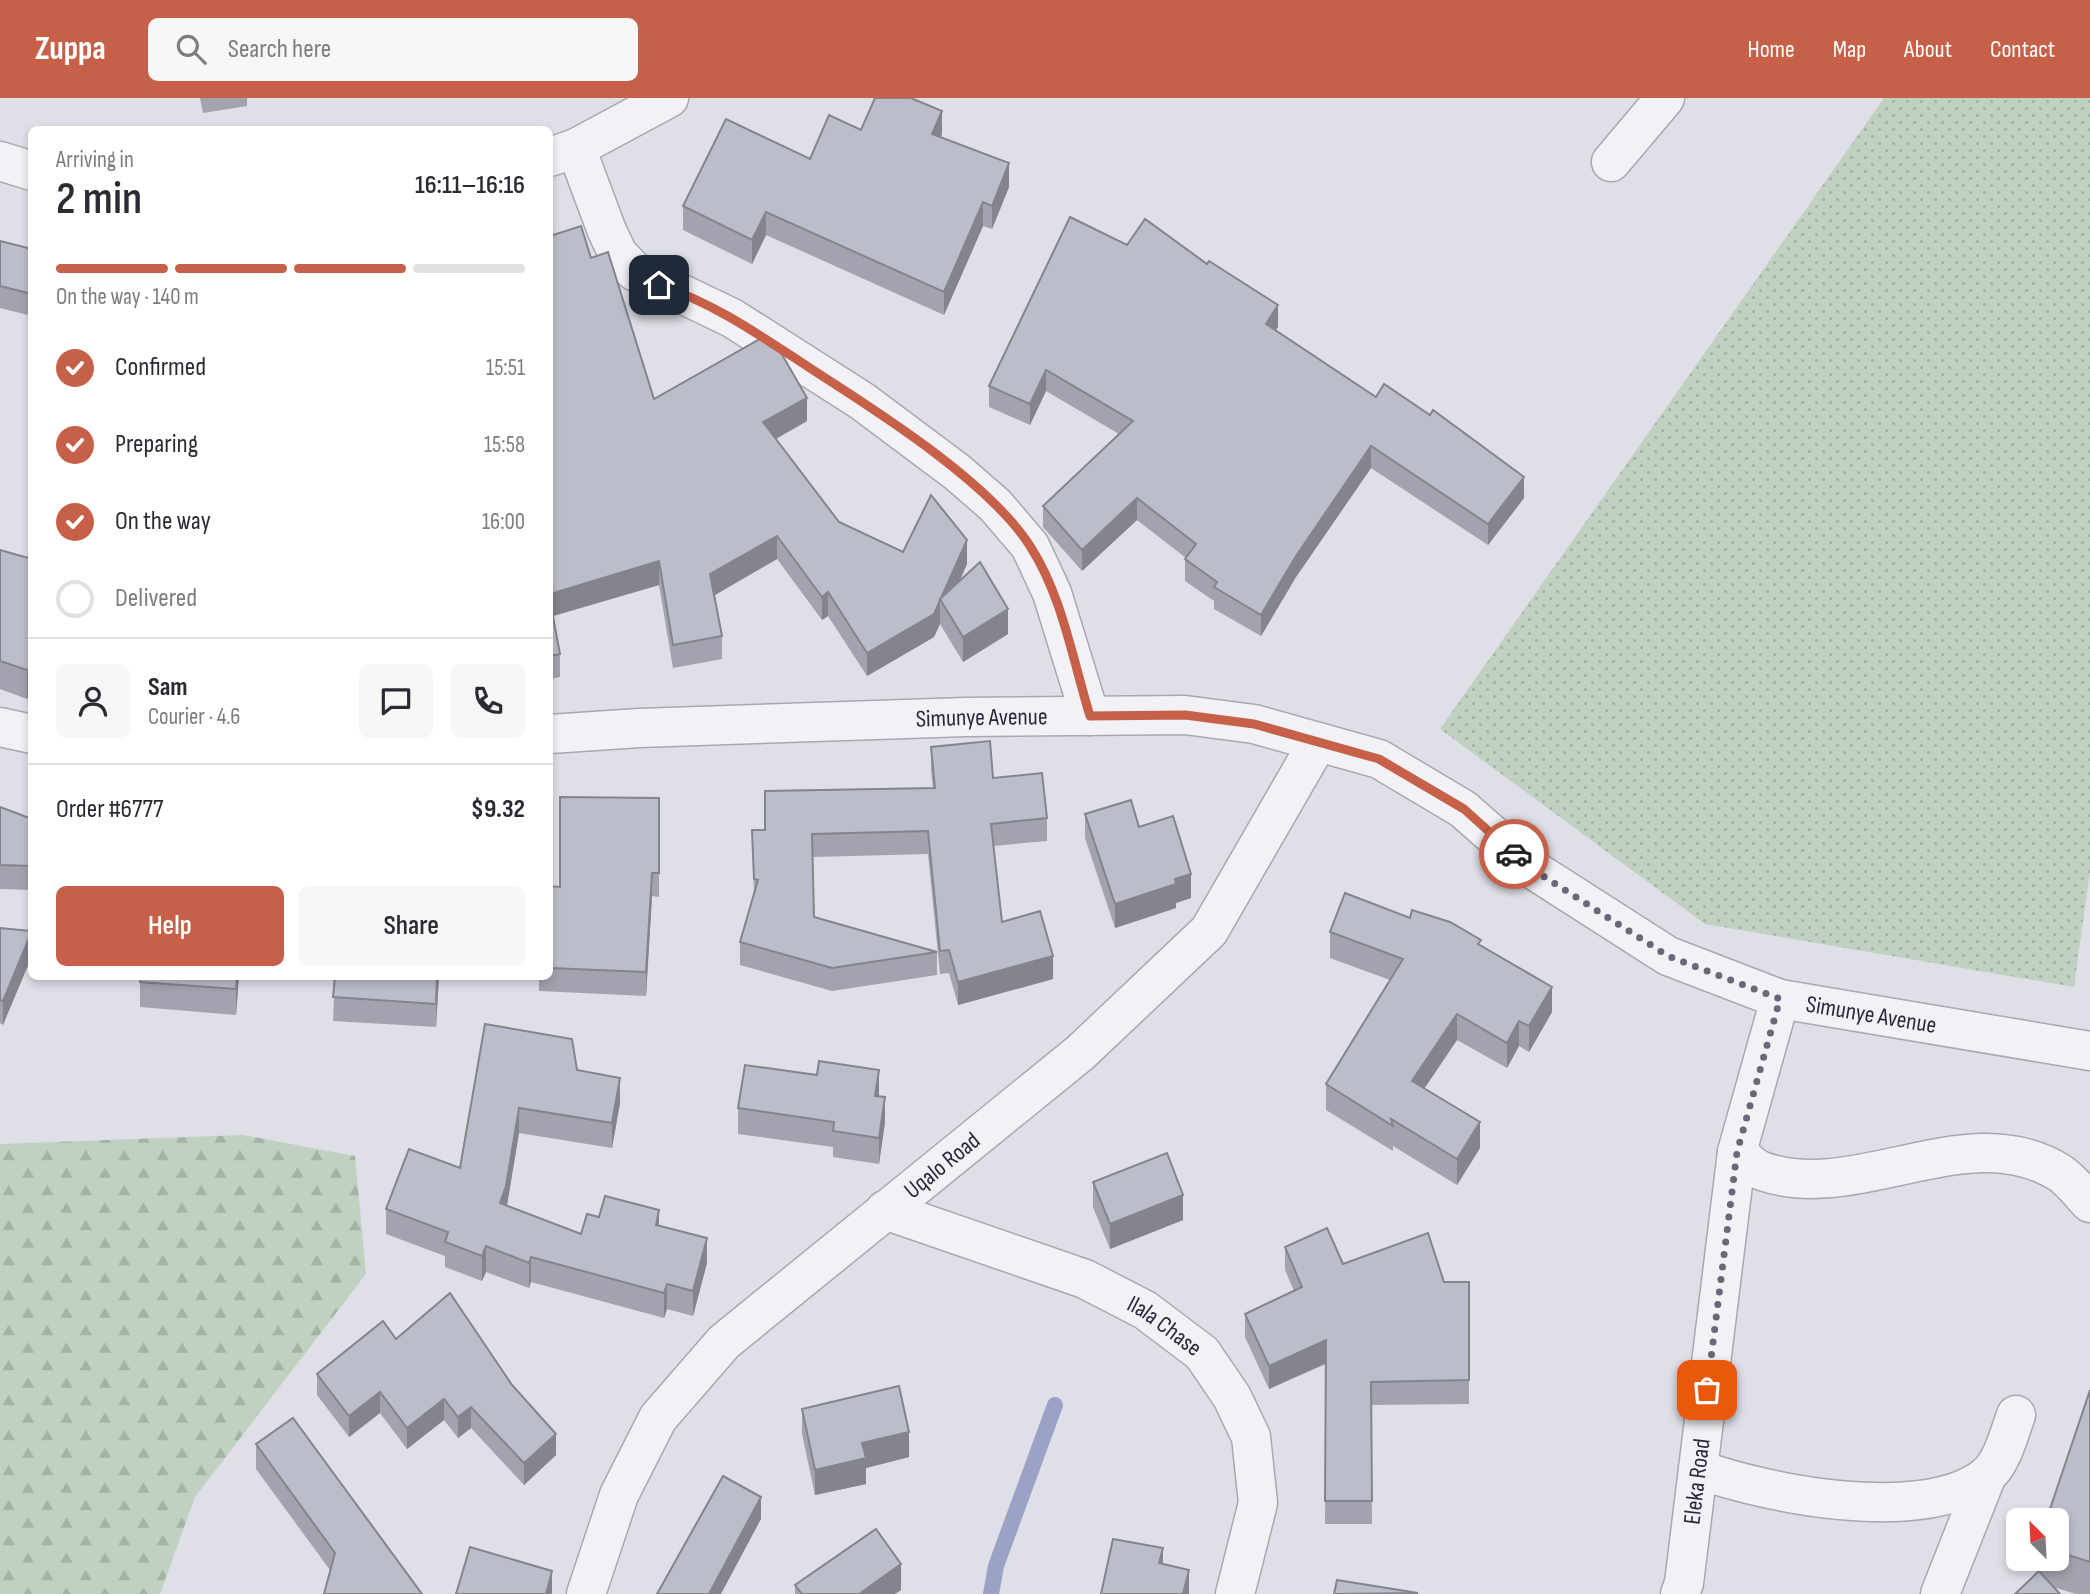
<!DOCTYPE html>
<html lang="en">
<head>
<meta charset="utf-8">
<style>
  :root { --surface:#fff; --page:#f7f7f7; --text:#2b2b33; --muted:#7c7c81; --line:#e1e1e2; --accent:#c76049 }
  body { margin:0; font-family:"Sofia Sans Condensed",sans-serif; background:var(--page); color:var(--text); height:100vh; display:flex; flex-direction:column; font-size:26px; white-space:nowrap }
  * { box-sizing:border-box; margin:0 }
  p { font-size:23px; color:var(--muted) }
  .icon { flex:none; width:38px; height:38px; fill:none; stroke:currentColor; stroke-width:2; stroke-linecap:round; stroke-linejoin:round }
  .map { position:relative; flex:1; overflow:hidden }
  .drawer { position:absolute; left:28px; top:28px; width:525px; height:854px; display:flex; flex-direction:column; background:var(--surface); border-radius:10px; box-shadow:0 4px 10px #0003 }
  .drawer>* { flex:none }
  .needle { width:46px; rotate:336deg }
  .fabs { position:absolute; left:2006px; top:1410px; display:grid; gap:14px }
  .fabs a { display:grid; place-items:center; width:63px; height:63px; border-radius:10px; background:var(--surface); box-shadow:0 4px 10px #0003; font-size:35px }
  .pin { position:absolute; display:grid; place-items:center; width:60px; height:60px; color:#fff; margin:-30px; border-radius:14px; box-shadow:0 4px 10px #0006 }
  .courier { position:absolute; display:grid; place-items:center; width:70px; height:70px; margin:-35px; border:5px solid #c76049; border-radius:50%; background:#fff; color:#222; box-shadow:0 2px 9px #0007 }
  .summary em { font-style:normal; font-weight:600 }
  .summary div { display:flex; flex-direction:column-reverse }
  .summary { display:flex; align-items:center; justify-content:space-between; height:119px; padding:0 28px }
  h1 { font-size:46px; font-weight:600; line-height:52px }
  .bar { display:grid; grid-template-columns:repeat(4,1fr); gap:10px 7px; align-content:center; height:84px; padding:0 28px }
  .bar i { height:9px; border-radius:5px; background:var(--line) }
  .bar .on { background:var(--accent) }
  .bar p { grid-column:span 4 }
  .line { display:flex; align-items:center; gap:18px; padding:0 28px; border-top:2px solid var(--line) }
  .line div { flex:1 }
  .round { display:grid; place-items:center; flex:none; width:74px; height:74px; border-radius:10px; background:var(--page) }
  ol { padding:0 28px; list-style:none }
  li { display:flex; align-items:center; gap:21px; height:77px }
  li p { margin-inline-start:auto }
  li .icon { padding:7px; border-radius:50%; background:var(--accent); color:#fff; stroke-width:4 }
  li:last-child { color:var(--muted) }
  li i { width:38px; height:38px; border:4px solid var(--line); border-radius:50% }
  .primary-button { display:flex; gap:14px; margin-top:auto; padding:14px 28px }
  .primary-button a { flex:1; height:80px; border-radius:10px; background:var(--accent); color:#fff; font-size:28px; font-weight:600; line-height:80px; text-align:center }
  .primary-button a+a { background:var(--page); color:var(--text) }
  header { display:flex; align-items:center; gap:42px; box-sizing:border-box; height:98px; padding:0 35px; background:var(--accent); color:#fff }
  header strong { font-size:33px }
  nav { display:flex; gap:38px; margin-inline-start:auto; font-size:24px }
  .search { width:490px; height:63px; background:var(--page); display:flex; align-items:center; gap:18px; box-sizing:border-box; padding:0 24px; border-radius:10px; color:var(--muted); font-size:26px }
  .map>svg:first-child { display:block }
  .grass { fill:url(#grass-dots) }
  .forest { fill:url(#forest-firs) }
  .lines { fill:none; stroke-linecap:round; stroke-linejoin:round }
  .stream { stroke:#9ba2c6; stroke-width:16 }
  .minor-casing { stroke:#a8a8b4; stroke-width:41 }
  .minor { stroke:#f1f1f6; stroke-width:38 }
  .wall { fill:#a2a3ae }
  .shaded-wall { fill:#84848d }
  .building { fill:#bcbdca; stroke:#84848d; stroke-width:2 }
  .done { stroke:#686978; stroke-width:7; stroke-dasharray:0 12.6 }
  .route { stroke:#c76049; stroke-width:9 }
  .labels { text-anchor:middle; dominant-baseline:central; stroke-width:7; stroke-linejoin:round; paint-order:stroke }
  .street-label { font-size:24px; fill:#28293d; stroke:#eeeef5 }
</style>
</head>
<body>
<header>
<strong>Zuppa</strong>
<div class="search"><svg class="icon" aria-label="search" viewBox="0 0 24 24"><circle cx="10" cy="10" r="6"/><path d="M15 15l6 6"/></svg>Search here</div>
<nav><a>Home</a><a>Map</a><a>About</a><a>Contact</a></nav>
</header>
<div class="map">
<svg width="2090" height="1496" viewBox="0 0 2090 1496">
  <defs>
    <pattern id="grass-dots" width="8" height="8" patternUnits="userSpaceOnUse" patternTransform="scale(1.75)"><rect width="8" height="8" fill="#c0d1c1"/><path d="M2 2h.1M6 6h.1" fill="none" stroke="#a5b3a7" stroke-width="1.8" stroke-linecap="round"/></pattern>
    <pattern id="forest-firs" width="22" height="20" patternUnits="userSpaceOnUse" patternTransform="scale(1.75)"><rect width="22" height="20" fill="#c0d1c1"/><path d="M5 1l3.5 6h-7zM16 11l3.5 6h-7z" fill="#a5b3a7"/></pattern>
  </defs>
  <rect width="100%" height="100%" fill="#dfdfe7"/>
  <path class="grass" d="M 1884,0 L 2090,0 L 2090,773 L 2074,889 L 1705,826 L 1440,631 Z"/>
  <path class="forest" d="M 243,1037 L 355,1058 L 366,1176 L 195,1399 L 160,1496 L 0,1496 L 0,1046 Z"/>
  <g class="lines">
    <path class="stream" d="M 991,1496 L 996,1468 L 1055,1307"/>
    <g class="minor-casing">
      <g id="minor">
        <path d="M 576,50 L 607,133 L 618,156 L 634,173 L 732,220 L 862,303 L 957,374 L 995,407 L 1030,448 L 1052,495 L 1090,618"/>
        <path d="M 550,59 L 576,50 L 669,0"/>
        <path d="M 0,63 L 32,73"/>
        <path d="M 1611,64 L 1665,0"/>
        <path d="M 0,629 L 32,636"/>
        <path id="s1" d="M 550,636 L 639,630 L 966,619 L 1185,617 L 1254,626 L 1379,661 L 1463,711 L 1529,769 L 1668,858 L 1780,901 L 2090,953"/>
        <path d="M 1737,1054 C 1744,1060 1753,1070 1762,1073 C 1858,1107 1968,1017 2060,1075 C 2071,1082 2081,1096 2090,1105"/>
        <path id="s2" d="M 885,1112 L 1085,1181 L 1145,1212 L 1202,1255 L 1232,1299 L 1251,1339 L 1258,1405 L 1235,1496"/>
        <path d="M 1698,1371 C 1766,1396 1922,1427 1985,1379 C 2002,1366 2009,1336 2016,1317"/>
        <path id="s3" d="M 586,1496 L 619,1397 L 658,1320 L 724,1244 L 1080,955 L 1209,833 L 1318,644"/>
        <path id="s4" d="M 1680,1496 L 1684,1485 L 1737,1054 L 1780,901"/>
        <path d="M 1940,1496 L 1987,1377"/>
      </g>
    </g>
    <use href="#minor" class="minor"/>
  </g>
  <g class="wall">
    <path d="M 200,0 L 247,0 L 247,8 L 203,15 Z"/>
    <path d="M 861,32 L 942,36 L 941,39 L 1009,89 L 992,131 L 983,128 L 944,217 L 766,137 L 752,166 L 683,132 L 683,108 L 810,61 Z"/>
    <path d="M 550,138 L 591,160 L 654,301 L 807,323 L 776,341 L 839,424 L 903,454 L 967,466 L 960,483 L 1008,536 L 963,564 L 940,526 L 934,539 L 867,578 L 828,518 L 822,522 L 777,461 L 714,497 L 722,538 L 722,561 L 673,570 L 659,487 L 552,518 L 560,556 L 560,579 L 550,581 Z"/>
    <path d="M 0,143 L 32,151 L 32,218 L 0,210 Z"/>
    <path d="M 1127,147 L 1278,229 L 1276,232 L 1524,400 L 1488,447 L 1371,370 L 1296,479 L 1261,538 L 1214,511 L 1214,503 L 1185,483 L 1185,461 L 1186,460 L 1137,422 L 1082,473 L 1043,429 L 1043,408 L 1119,336 L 1046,293 L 1030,327 L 989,309 L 989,288 Z"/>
    <path d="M 0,452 L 32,461 L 27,601 L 0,591 Z"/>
    <path d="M 931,649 L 993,680 L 1047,720 L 1047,743 L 993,748 L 1002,824 L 1053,881 L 958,907 L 949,875 L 940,876 L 928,756 L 813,759 L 814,819 L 937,854 L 937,877 L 832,893 L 740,867 L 740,844 L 754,797 L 752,732 L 765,732 L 933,690 L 931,672 Z"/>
    <path d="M 659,700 L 659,799 L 652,798 L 646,898 L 539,893 L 539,878 L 550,878 L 550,788 L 560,789 Z"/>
    <path d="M 0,709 L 32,721 L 32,792 L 0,791 Z"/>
    <path d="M 1085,716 L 1139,729 L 1191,800 L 1176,805 L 1176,810 L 1115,830 L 1085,740 Z"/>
    <path d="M 0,830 L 32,833 L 3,927 L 0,925 Z"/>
    <path d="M 1330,834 L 1481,848 L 1552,914 L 1529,954 L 1519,948 L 1507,970 L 1457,942 L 1424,990 L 1480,1050 L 1457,1087 L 1393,1048 L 1393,1053 L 1326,1012 L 1326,986 L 1390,882 L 1330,860 Z"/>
    <path d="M 239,878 L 236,917 L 140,909 L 140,884 Z"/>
    <path d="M 335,878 L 439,878 L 436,929 L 333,923 Z"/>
    <path d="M 485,926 L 577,972 L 620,1005 L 612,1050 L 519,1035 L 507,1107 L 581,1136 L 599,1119 L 659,1128 L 707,1165 L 693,1218 L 667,1211 L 664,1220 L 531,1184 L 529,1190 L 486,1174 L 482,1183 L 445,1169 L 445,1158 L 386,1136 L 386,1111 L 460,1070 Z"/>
    <path d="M 878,998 L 885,1024 L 879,1066 L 833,1059 L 833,1049 L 738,1036 L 738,1010 Z"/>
    <path d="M 1093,1084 L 1183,1122 L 1110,1151 L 1093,1109 Z"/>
    <path d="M 1285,1149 L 1343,1166 L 1444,1184 L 1469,1184 L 1469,1306 L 1371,1307 L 1372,1426 L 1325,1426 L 1326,1266 L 1269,1291 L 1245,1239 L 1245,1216 L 1294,1193 L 1285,1172 Z"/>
    <path d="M 396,1241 L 556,1357 L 524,1387 L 471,1330 L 458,1340 L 444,1322 L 407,1351 L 380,1315 L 349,1339 L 317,1297 L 317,1276 Z"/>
    <path d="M 2090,1292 L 2090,1496 L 2076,1496 L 2053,1489 L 2038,1474 L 2038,1461 L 2056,1461 L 2056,1423 Z"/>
    <path d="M 802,1311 L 909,1359 L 866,1370 L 866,1386 L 815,1397 L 802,1336 Z"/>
    <path d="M 256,1346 L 422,1496 L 330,1472 L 256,1371 Z"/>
    <path d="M 795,1487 L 901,1492 L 895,1496 L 795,1496 Z"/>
  </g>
  <g class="shaded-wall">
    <path d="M 942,13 L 942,36 L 932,59 L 932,36 Z"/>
    <path d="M 1009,65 L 1009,89 L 992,131 L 992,108 Z"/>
    <path d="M 983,104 L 983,128 L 944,217 L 944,194 Z"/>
    <path d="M 766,114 L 766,137 L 752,166 L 752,142 Z"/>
    <path d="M 1278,207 L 1278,229 L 1266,247 L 1266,226 Z"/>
    <path d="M 1046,272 L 1046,293 L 1030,327 L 1030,306 Z"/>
    <path d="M 807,300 L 807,323 L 763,348 L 763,324 Z"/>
    <path d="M 1371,348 L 1371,370 L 1296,479 L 1261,538 L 1261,517 L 1296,458 Z"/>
    <path d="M 1524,379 L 1524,400 L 1488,447 L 1488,426 Z"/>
    <path d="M 1137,400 L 1137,422 L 1082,473 L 1082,452 Z"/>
    <path d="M 777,438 L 777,461 L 710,500 L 710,476 Z"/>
    <path d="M 967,442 L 967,466 L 946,512 L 940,502 Z"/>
    <path d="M 659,463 L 659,487 L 550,519 L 550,496 Z"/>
    <path d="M 828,494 L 828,518 L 822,522 L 822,499 Z"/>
    <path d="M 940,502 L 940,526 L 934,539 L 867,578 L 867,555 Z"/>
    <path d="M 1008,511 L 1008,536 L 963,564 L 963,539 Z"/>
    <path d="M 32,568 L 32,596 L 27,601 L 27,572 Z"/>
    <path d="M 652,775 L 652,798 L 646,898 L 646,874 Z"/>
    <path d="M 1191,776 L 1191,800 L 1176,805 L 1176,810 L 1115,830 L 1115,806 L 1175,781 Z"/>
    <path d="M 32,835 L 32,858 L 3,927 L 3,903 Z"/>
    <path d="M 1053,858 L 1053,881 L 958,907 L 958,884 Z"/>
    <path d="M 237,878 L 239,878 L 236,917 L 236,891 Z"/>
    <path d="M 437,878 L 439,878 L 436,929 L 436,906 Z"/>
    <path d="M 1552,889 L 1552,914 L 1529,954 L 1529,928 Z"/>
    <path d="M 1457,916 L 1457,942 L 1412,1009 L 1412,983 Z"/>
    <path d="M 1519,923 L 1519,948 L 1507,970 L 1507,945 Z"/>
    <path d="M 879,972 L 879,998 L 875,998 Z"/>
    <path d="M 620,980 L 620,1005 L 612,1050 L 612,1025 Z"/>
    <path d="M 885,999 L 885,1024 L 879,1066 L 879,1040 Z"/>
    <path d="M 519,1010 L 519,1035 L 506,1113 L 500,1105 Z"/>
    <path d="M 1480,1024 L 1480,1050 L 1457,1087 L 1457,1061 Z"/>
    <path d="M 1183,1097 L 1183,1122 L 1110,1151 L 1110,1126 Z"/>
    <path d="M 659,1112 L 659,1138 L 656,1127 Z"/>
    <path d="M 707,1140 L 707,1165 L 693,1218 L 693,1193 Z"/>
    <path d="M 486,1148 L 486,1174 L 482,1183 L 482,1158 Z"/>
    <path d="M 531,1159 L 531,1184 L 529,1190 L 529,1165 Z"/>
    <path d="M 667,1186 L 667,1211 L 664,1220 L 664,1195 Z"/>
    <path d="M 1326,1242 L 1326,1265 L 1269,1291 L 1269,1268 Z"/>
    <path d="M 380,1294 L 380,1315 L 349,1339 L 349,1318 Z"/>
    <path d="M 444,1301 L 444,1322 L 407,1351 L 407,1330 Z"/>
    <path d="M 471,1309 L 471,1330 L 458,1340 L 458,1319 Z"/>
    <path d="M 909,1334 L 909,1359 L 866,1370 L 866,1386 L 815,1397 L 815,1372 L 862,1345 Z"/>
    <path d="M 556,1336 L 556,1357 L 524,1387 L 524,1365 Z"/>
    <path d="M 761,1399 L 761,1421 L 721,1496 L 709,1496 Z"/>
    <path d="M 1163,1450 L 1163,1475 L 1159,1465 Z"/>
    <path d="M 901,1466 L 901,1492 L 895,1496 L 859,1496 Z"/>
    <path d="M 1189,1472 L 1189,1496 L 1183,1496 Z"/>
    <path d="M 552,1473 L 552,1496 L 546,1496 Z"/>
  </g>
  <g class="building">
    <path d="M 875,0 L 911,0 L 942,13 L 932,36 L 1009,65 L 992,108 L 983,104 L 944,194 L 766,114 L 752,142 L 683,108 L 726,21 L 810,61 L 829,17 L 861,32 Z"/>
    <path d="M 1070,119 L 1127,147 L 1145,121 L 1207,166 L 1209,163 L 1278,207 L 1266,226 L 1376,299 L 1384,286 L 1430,317 L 1433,312 L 1524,379 L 1488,426 L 1371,348 L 1296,458 L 1261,517 L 1214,489 L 1217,484 L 1185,461 L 1196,446 L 1137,400 L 1082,452 L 1043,408 L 1133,323 L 1046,272 L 1030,306 L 989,288 Z"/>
    <path d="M 581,128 L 591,160 L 608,154 L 654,301 L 760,241 L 780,253 L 807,300 L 763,324 L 839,424 L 903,454 L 931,397 L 967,442 L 934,516 L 867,555 L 828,494 L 822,499 L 777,438 L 710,476 L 722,538 L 673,547 L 659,463 L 550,496 L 550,138 Z"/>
    <path d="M 0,143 L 32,151 L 32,196 L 0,188 Z"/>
    <path d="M 0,452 L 32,461 L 32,568 L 27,572 L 0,563 Z"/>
    <path d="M 980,464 L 1008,511 L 963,539 L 940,501 Z"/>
    <path d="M 550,503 L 560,556 L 550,558 Z"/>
    <path d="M 990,643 L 993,680 L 1042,675 L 1047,720 L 991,726 L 1002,824 L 1040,813 L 1053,858 L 958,884 L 949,852 L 940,853 L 928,733 L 812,736 L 814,819 L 937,854 L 832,870 L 740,844 L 758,782 L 754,781 L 752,732 L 765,732 L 765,693 L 935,690 L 931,649 Z"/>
    <path d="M 560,699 L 659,700 L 659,775 L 652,775 L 646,874 L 550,870 L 550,788 L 560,789 Z"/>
    <path d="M 1131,702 L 1139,729 L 1173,718 L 1191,776 L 1175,781 L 1176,786 L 1115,806 L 1085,716 Z"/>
    <path d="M 0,709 L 32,721 L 32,768 L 0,767 Z"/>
    <path d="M 1345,795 L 1410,820 L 1412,812 L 1450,824 L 1481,842 L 1478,846 L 1552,889 L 1529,928 L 1519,923 L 1507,945 L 1457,916 L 1412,983 L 1480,1024 L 1457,1061 L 1391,1021 L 1393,1028 L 1326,986 L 1403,861 L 1330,834 Z"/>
    <path d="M 0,830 L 32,833 L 3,903 L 0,902 Z"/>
    <path d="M 141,878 L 237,878 L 236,891 L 140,884 Z"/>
    <path d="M 335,878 L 437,878 L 436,906 L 333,899 Z"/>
    <path d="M 485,926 L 572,941 L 577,972 L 620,980 L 612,1025 L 519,1010 L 506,1088 L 500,1105 L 581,1136 L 587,1116 L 599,1119 L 605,1098 L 659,1112 L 656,1127 L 707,1140 L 693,1193 L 667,1186 L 664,1195 L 531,1159 L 529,1165 L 486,1148 L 482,1158 L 445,1144 L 448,1134 L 386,1111 L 409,1051 L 460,1070 Z"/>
    <path d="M 819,963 L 879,972 L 875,998 L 885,999 L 879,1040 L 833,1033 L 834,1024 L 738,1010 L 745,967 L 817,977 Z"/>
    <path d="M 1167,1055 L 1183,1097 L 1110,1126 L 1093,1084 Z"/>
    <path d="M 1327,1130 L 1343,1166 L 1428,1135 L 1444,1184 L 1469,1184 L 1469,1282 L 1371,1284 L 1372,1403 L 1325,1403 L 1326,1242 L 1269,1268 L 1245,1216 L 1302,1189 L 1285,1149 Z"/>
    <path d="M 450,1195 L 512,1287 L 556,1336 L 524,1365 L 471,1309 L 458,1319 L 444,1301 L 407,1330 L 380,1294 L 349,1318 L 317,1276 L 383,1223 L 396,1241 Z"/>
    <path d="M 899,1288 L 909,1334 L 862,1345 L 866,1360 L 815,1372 L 802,1311 Z"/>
    <path d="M 2090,1292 L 2090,1464 L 2056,1453 L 2056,1423 L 2046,1423 Z"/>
    <path d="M 293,1320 L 422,1496 L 324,1496 L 335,1455 L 256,1346 Z"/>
    <path d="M 723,1378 L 761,1399 L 709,1496 L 657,1496 Z"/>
    <path d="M 876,1431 L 901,1466 L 859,1496 L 802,1496 L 795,1487 Z"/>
    <path d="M 1113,1441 L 1163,1450 L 1159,1465 L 1189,1472 L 1183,1496 L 1101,1496 Z"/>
    <path d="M 470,1449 L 552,1473 L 546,1496 L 456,1496 Z"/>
    <path d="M 2039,1473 L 2060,1496 L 2015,1496 Z"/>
    <path d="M 1337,1482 L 1418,1495 L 1334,1496 Z"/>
  </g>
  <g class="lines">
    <path class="done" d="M 1514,756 L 1529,769 L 1668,858 L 1780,901 L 1737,1054 L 1707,1292"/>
    <path class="route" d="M 659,187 C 717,206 765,241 816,274 C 880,315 990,385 1030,448 C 1062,497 1073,563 1090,618 L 1185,617 L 1254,626 L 1379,661 L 1464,711 L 1514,756"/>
  </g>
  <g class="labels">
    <g class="street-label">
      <text stroke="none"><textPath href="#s1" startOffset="432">Simunye Avenue</textPath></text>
      <text stroke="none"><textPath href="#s1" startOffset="1398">Simunye Avenue</textPath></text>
      <text stroke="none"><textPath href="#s3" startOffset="572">Uqalo Road</textPath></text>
      <text stroke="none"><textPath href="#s2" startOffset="304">Ilala Chase</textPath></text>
      <text stroke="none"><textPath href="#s4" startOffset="114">Eleka Road</textPath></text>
    </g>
  </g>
</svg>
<div class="fabs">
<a><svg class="needle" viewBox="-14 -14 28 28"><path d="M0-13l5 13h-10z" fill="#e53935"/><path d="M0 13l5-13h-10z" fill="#7c7c81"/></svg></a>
</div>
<div class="pin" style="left:1707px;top:1292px;background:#ea580c"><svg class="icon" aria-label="bag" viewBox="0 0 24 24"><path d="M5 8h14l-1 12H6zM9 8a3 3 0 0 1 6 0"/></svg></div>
<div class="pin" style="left:659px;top:187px;background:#1f2937"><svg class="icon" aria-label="home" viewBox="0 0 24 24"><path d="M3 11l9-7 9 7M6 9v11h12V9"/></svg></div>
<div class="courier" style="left:1514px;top:756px"><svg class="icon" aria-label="car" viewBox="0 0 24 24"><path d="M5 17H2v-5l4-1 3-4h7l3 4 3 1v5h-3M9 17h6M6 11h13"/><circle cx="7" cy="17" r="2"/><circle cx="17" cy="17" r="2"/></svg></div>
<section class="drawer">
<div class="summary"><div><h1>2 min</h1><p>Arriving in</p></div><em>16:11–16:16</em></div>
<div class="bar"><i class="on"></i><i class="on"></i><i class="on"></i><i></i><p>On the way · 140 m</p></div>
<ol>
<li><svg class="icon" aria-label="check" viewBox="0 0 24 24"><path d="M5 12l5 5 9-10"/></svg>Confirmed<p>15:51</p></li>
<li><svg class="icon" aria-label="check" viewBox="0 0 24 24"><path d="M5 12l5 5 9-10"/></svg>Preparing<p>15:58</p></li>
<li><svg class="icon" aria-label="check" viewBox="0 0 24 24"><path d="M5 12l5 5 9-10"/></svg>On the way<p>16:00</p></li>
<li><i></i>Delivered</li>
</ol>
<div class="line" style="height:126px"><a class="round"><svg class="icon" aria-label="person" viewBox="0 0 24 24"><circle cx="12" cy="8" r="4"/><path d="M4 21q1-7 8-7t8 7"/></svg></a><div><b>Sam</b><p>Courier · 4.6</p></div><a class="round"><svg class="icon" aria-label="chat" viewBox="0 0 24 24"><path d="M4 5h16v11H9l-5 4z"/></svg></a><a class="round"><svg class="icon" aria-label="phone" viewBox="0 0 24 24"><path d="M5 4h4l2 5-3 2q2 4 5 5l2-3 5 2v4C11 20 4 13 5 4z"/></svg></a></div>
<div class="line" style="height:91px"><div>Order #6777</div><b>$9.32</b></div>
<div class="primary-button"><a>Help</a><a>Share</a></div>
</section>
</div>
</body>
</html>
